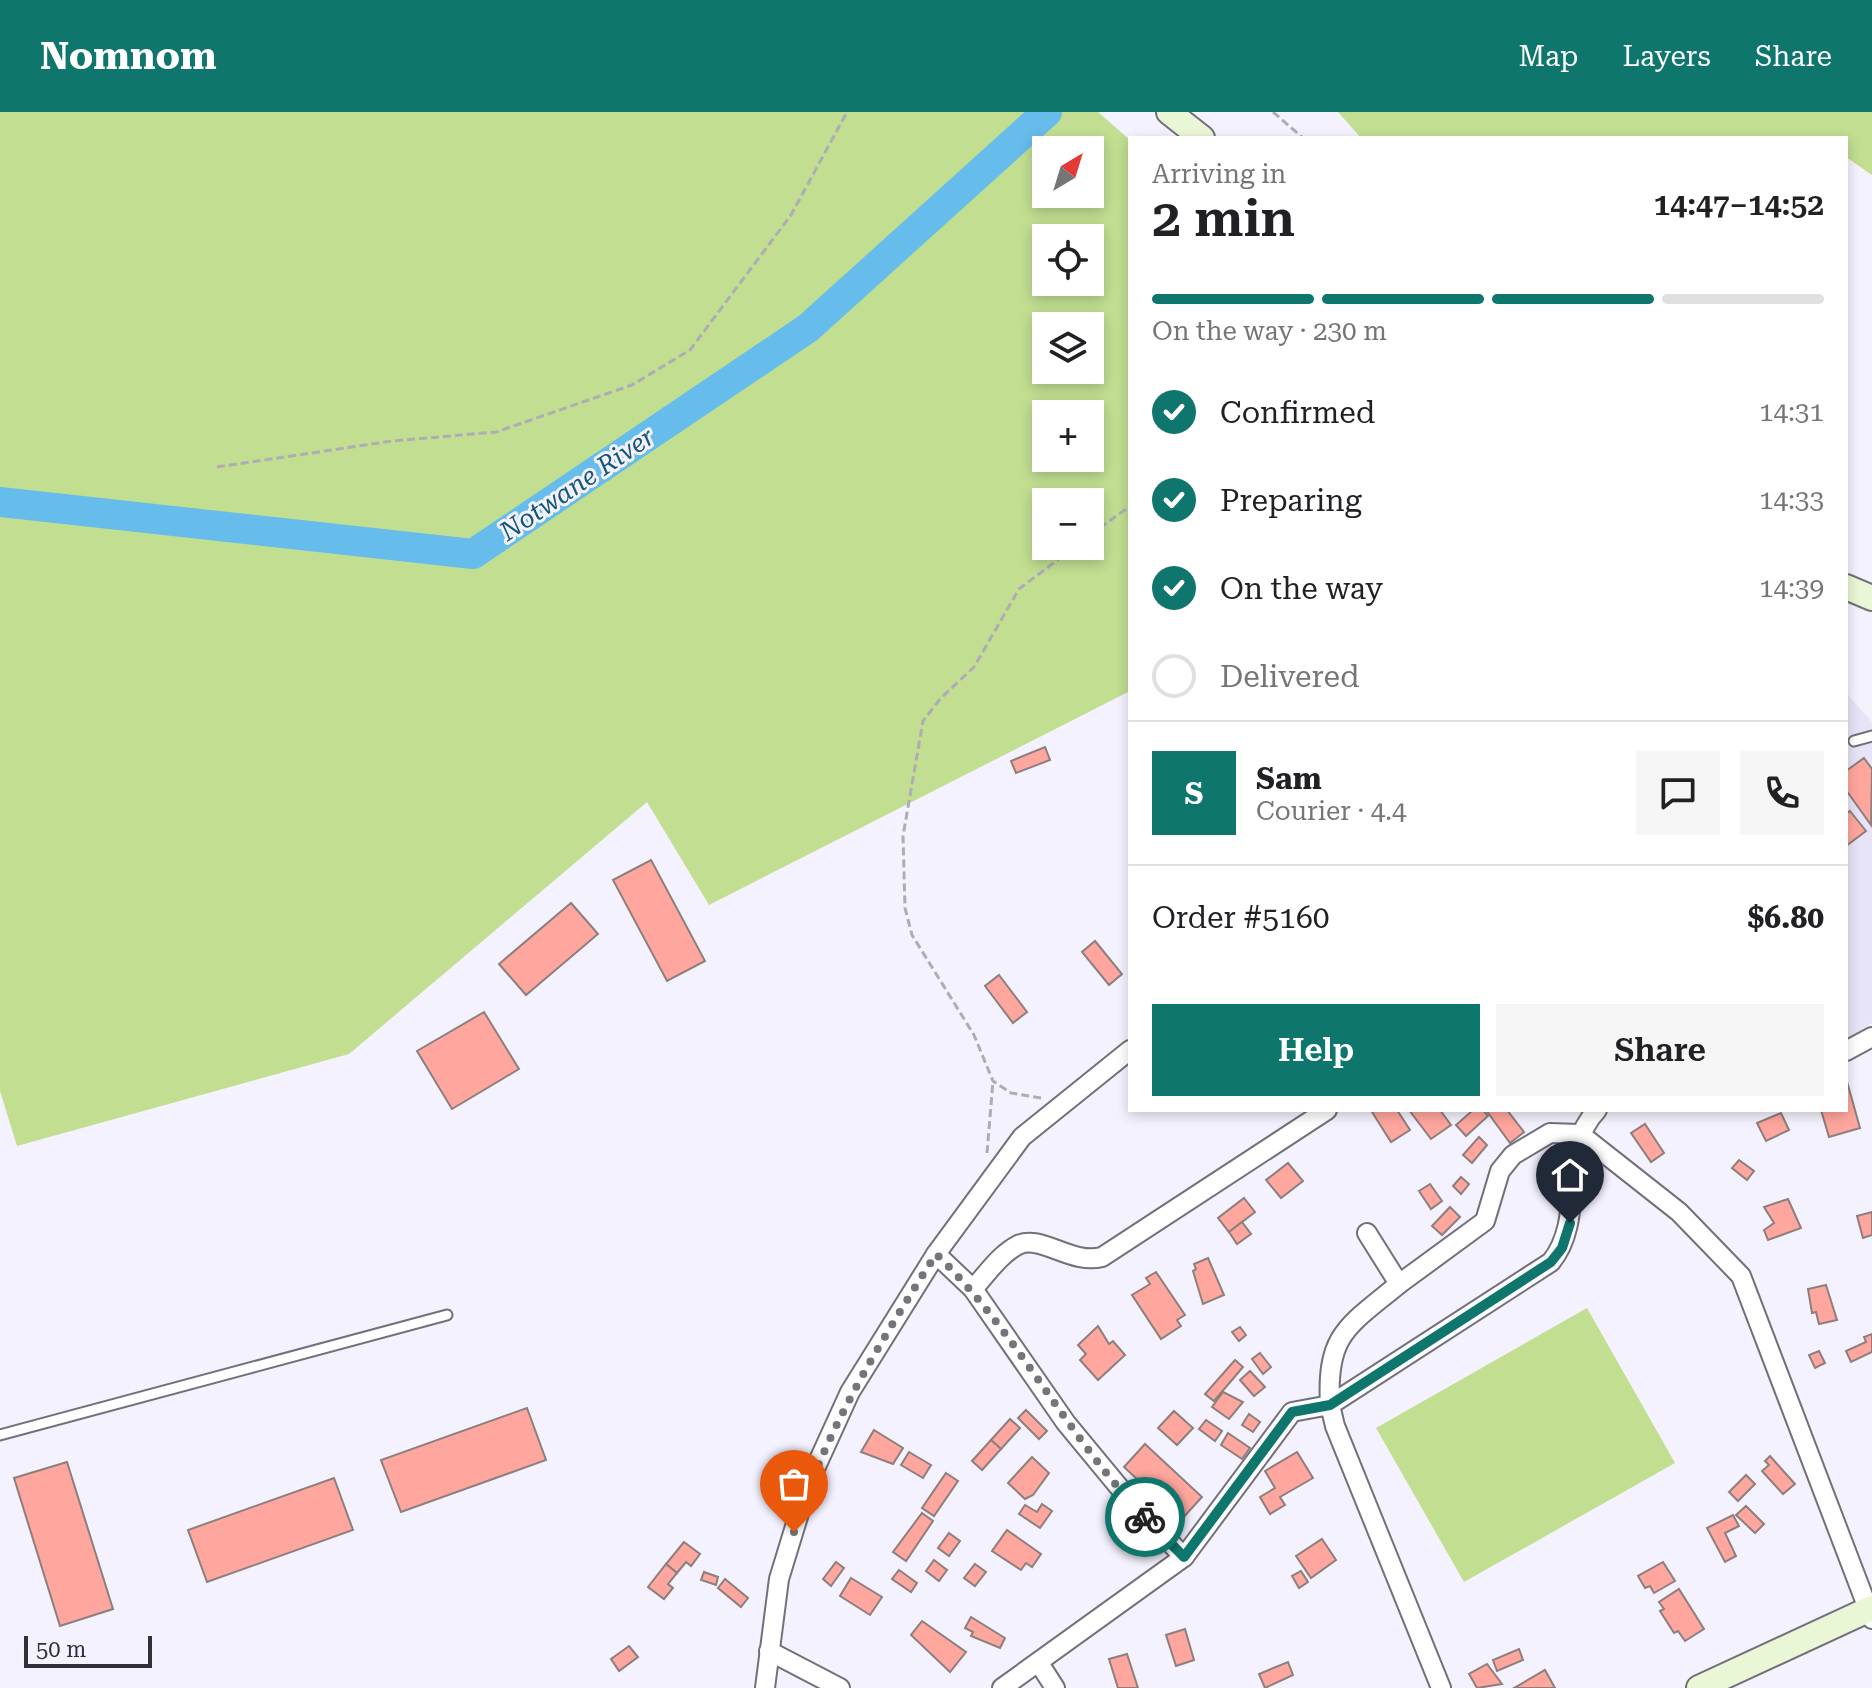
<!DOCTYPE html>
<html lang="en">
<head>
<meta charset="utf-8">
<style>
  :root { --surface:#fff; --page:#f6f6f6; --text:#202124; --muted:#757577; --line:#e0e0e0; --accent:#0f766e }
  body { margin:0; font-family:"Roboto Serif",serif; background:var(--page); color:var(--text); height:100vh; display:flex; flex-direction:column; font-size:30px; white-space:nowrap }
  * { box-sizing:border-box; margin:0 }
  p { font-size:26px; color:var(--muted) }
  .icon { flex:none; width:44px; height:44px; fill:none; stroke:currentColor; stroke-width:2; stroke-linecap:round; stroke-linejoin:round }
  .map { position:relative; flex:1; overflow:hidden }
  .drawer { position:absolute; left:1128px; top:24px; width:720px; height:976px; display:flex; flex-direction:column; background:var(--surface); border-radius:0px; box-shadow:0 4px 12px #0003 }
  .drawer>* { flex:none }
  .needle { width:52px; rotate:38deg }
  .fabs { position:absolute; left:1032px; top:24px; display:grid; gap:16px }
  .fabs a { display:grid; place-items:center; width:72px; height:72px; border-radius:0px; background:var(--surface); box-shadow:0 4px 12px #0003; font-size:40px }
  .scale { position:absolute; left:24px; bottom:20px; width:128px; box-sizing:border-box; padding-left:8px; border:4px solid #313034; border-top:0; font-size:22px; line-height:28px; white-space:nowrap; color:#313034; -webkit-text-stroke:6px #f4f2fe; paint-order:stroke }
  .pin { position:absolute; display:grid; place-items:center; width:68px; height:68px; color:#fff; margin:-82px -34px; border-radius:50% 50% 50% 0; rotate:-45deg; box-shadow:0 0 8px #0007 }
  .pin .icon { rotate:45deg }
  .courier { position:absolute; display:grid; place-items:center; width:80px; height:80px; margin:-40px; border:6px solid #0f766e; border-radius:50%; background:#fff; color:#222; box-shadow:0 2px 10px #0007 }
  .headline em { font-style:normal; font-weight:600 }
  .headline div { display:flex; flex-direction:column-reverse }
  .headline { display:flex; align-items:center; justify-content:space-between; height:136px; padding:0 24px }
  h1 { font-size:52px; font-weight:600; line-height:60px }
  .bar { display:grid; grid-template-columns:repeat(4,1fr); gap:12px 8px; align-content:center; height:96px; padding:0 24px }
  .bar i { height:10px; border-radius:6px; background:var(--line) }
  .bar .active { background:var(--accent) }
  .bar p { grid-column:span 4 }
  .line { display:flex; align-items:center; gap:20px; padding:0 24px; border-top:2px solid var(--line) }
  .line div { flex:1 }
  .round { display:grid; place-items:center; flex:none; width:84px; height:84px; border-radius:0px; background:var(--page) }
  ol { padding:0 24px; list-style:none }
  li { display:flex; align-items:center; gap:24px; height:88px }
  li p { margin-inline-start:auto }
  li .icon { padding:8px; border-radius:50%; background:var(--accent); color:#fff; stroke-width:4 }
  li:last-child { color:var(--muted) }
  li i { width:44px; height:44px; border:4px solid var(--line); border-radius:50% }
  .primary-button { display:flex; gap:16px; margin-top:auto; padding:16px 24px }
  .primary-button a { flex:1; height:92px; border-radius:0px; background:var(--accent); color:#fff; font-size:32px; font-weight:600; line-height:92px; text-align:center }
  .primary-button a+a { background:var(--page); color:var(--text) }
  header { display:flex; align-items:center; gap:48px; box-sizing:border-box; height:112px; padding:0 40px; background:var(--accent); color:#fff }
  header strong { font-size:38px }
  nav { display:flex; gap:44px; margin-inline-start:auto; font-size:28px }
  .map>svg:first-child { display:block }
  .built { fill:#e8e4f7 }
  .green { fill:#c1de91; fill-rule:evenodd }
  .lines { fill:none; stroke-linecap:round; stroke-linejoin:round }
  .river { stroke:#66bcea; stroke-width:30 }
  .building { fill:#ffa69e; stroke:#8c7f7d; stroke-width:2 }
  .lane-casing { stroke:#72707a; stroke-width:13 }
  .street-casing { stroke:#72707a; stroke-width:22 }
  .secondary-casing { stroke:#72707a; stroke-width:28 }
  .path { stroke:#aeacb5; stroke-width:3; stroke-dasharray:8 4; stroke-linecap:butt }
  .lane { stroke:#fff; stroke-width:9 }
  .street { stroke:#fff; stroke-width:18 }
  .secondary { stroke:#e9f7d6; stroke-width:24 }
  .done { stroke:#75747b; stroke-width:8; stroke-dasharray:0 14.4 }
  .route { stroke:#0f766e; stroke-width:10 }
  .labels { text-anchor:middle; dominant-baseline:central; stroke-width:6; stroke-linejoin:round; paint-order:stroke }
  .water-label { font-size:26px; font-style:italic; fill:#155777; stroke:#f4f2fe }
</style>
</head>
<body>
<header>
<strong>Nomnom</strong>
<nav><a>Map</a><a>Layers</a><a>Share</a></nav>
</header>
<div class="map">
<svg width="1872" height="1576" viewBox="0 0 1872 1576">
  <rect width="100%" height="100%" fill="#f4f2fe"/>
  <path class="built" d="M 1846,581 L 1872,610 L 1872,911 L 1846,928 Z"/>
  <g class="green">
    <path d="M 0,0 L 1098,0 L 1130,28 L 1130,579 L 709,793 L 647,690 L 349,942 L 17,1034 L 0,979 ZM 1046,38 L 1090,38 L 1090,82 L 1046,82 ZM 1046,126 L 1090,126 L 1090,170 L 1046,170 ZM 1046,214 L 1090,214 L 1090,258 L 1046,258 ZM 1046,302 L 1090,302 L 1090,346 L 1046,346 ZM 1046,390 L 1090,390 L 1090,434 L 1046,434 Z"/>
    <path d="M 1338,0 L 1872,0 L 1872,63 L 1846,45 L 1846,26 L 1361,26 Z"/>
    <path d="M 1587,1196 L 1675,1351 L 1464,1470 L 1376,1316 Z"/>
  </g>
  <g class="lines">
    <path class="river" d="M 0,390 L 473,442 L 808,216 L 1047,0"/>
  </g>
  <g class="building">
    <path d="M 1045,635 L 1050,648 L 1016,661 L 1011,649 Z"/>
    <path d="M 1864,646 L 1872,657 L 1871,713 L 1846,678 L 1846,659 Z"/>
    <path d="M 1850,699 L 1866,719 L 1846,734 L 1846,702 Z"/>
    <path d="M 651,748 L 705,849 L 667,869 L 613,768 Z"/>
    <path d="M 571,791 L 598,822 L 526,883 L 499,852 Z"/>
    <path d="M 1095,829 L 1122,862 L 1109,873 L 1082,840 Z"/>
    <path d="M 999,863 L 1027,900 L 1013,911 L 985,874 Z"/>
    <path d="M 484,900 L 519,957 L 452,997 L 417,939 Z"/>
    <path d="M 1846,966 L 1860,1016 L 1829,1025 L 1821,998 L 1846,998 Z"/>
    <path d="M 1374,998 L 1397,998 L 1410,1018 L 1391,1030 L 1372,1000 Z"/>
    <path d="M 1409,998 L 1440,998 L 1451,1013 L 1431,1027 Z"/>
    <path d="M 1473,998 L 1483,998 L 1488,1004 L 1466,1024 L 1456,1013 Z"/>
    <path d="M 1486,998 L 1507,998 L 1524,1020 L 1510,1031 Z"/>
    <path d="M 1781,1001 L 1789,1018 L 1766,1029 L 1757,1011 Z"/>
    <path d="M 1645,1012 L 1664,1041 L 1651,1050 L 1631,1021 Z"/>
    <path d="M 1479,1025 L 1487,1033 L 1472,1051 L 1463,1043 Z"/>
    <path d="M 1739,1048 L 1754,1059 L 1747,1068 L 1732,1056 Z"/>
    <path d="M 1288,1051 L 1303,1069 L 1281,1086 L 1266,1068 Z"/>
    <path d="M 1461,1065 L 1469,1072 L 1461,1082 L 1453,1074 Z"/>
    <path d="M 1430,1072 L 1442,1089 L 1431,1097 L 1419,1079 Z"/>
    <path d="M 1244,1086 L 1255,1100 L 1229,1120 L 1218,1106 Z"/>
    <path d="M 1788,1087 L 1801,1116 L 1768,1128 L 1764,1118 L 1774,1111 L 1764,1095 Z"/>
    <path d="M 1450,1095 L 1460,1105 L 1442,1123 L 1432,1114 Z"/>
    <path d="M 1872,1100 L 1872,1123 L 1863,1126 L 1857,1104 Z"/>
    <path d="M 1242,1110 L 1251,1122 L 1237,1132 L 1229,1120 Z"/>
    <path d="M 1208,1146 L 1224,1183 L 1203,1192 L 1193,1159 L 1196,1157 L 1194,1152 Z"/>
    <path d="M 1156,1160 L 1185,1203 L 1177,1208 L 1181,1214 L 1161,1227 L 1132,1183 L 1150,1172 L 1146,1166 Z"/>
    <path d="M 1826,1173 L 1837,1208 L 1819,1212 L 1816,1200 L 1812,1201 L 1808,1177 Z"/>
    <path d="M 1098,1214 L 1109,1232 L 1113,1229 L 1125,1243 L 1098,1268 L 1080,1248 L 1086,1242 L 1078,1233 Z"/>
    <path d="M 1240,1215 L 1246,1223 L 1239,1229 L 1232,1220 Z"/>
    <path d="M 1872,1222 L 1872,1240 L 1851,1250 L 1846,1239 L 1866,1230 L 1864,1225 Z"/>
    <path d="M 1819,1239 L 1825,1251 L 1815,1256 L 1809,1243 Z"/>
    <path d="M 1260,1241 L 1271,1255 L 1263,1262 L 1252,1247 Z"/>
    <path d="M 1235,1248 L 1243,1255 L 1214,1289 L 1205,1282 Z"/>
    <path d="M 1250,1259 L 1265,1275 L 1254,1284 L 1240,1268 Z"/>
    <path d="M 1223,1280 L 1243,1290 L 1229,1307 L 1212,1295 Z"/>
    <path d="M 527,1296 L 546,1348 L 401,1400 L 381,1348 Z"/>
    <path d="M 1026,1298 L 1047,1319 L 1039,1327 L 1018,1306 Z"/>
    <path d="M 1174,1299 L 1193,1316 L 1177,1333 L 1158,1316 Z"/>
    <path d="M 1249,1302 L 1260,1310 L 1253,1320 L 1242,1313 Z"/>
    <path d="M 1010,1307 L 1020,1316 L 1001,1337 L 991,1328 Z"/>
    <path d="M 1206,1308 L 1222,1319 L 1215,1329 L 1199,1317 Z"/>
    <path d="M 874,1318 L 903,1336 L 893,1352 L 861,1340 Z"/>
    <path d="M 1228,1321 L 1250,1336 L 1242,1347 L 1221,1333 Z"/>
    <path d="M 991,1328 L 1001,1337 L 982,1358 L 972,1349 Z"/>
    <path d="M 1145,1332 L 1202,1385 L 1181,1408 L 1124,1355 Z"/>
    <path d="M 909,1340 L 931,1353 L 923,1366 L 901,1353 Z"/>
    <path d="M 1297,1340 L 1313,1366 L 1280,1385 L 1285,1393 L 1270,1402 L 1260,1385 L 1275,1376 L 1265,1359 Z"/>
    <path d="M 1770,1344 L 1795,1372 L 1783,1382 L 1762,1359 L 1769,1353 L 1765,1349 Z"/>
    <path d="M 1032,1345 L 1049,1361 L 1033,1383 L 1025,1387 L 1008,1371 Z"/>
    <path d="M 67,1350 L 113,1497 L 60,1514 L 14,1366 Z"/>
    <path d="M 946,1361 L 958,1369 L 934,1404 L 922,1396 Z"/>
    <path d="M 1746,1363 L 1755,1372 L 1738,1389 L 1729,1380 Z"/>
    <path d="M 334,1366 L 353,1418 L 207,1470 L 188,1418 Z"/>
    <path d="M 1042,1392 L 1052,1399 L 1040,1416 L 1019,1402 L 1025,1393 L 1037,1400 Z"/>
    <path d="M 1746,1394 L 1764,1412 L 1755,1421 L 1736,1403 Z"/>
    <path d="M 922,1401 L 933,1409 L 906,1449 L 893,1440 Z"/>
    <path d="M 1733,1403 L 1739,1414 L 1725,1421 L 1736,1444 L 1725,1450 L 1707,1416 Z"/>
    <path d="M 1007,1418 L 1041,1442 L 1032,1455 L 1026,1451 L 1021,1458 L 992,1439 Z"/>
    <path d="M 949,1421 L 960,1429 L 949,1444 L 938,1436 Z"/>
    <path d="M 1322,1427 L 1336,1448 L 1311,1466 L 1296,1444 Z"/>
    <path d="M 684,1430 L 700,1442 L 691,1454 L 686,1450 L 677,1461 L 666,1452 Z"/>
    <path d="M 934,1448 L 947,1458 L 939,1469 L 926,1459 Z"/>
    <path d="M 836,1450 L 844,1456 L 831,1474 L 823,1467 Z"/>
    <path d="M 1663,1450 L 1675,1469 L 1654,1481 L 1650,1474 L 1645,1476 L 1638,1464 Z"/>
    <path d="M 666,1452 L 677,1461 L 668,1472 L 673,1476 L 664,1487 L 648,1475 Z"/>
    <path d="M 975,1452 L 986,1460 L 975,1474 L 964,1466 Z"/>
    <path d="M 899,1458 L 917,1471 L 911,1480 L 892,1467 Z"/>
    <path d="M 1301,1459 L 1308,1470 L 1299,1476 L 1292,1464 Z"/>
    <path d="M 704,1460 L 718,1465 L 716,1473 L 701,1468 Z"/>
    <path d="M 851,1466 L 882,1485 L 870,1503 L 840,1484 Z"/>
    <path d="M 725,1467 L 748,1486 L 741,1495 L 718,1476 Z"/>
    <path d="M 1679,1477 L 1704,1517 L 1685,1529 L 1678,1519 L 1674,1521 L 1660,1499 L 1664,1497 L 1659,1490 Z"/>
    <path d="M 971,1505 L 1005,1526 L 1000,1536 L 971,1524 L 973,1520 L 965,1516 Z"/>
    <path d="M 922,1509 L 966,1540 L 950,1560 L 911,1523 Z"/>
    <path d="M 1185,1517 L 1194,1548 L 1176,1554 L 1166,1523 Z"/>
    <path d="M 629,1534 L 638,1545 L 619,1559 L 611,1547 Z"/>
    <path d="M 1519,1537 L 1523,1548 L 1497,1559 L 1493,1548 Z"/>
    <path d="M 1127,1542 L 1138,1576 L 1118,1576 L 1109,1547 Z"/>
    <path d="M 1288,1550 L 1293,1563 L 1265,1576 L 1259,1562 Z"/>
    <path d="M 1487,1552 L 1502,1572 L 1477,1576 L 1469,1562 Z"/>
    <path d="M 1545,1558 L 1555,1576 L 1514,1576 Z"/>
  </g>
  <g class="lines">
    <g class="lane-casing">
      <g id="lane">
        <path d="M 1854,629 L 1872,624"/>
        <path d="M 0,1323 L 447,1203"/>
      </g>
    </g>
    <g class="street-casing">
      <g id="street">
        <path d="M 1846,939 L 1872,925"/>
        <path d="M 1367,1121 L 1399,1172 L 1485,1109 L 1500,1059 L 1513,1043 L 1550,1021 L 1580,1022 L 1679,1100 L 1741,1164 L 1872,1507"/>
        <path d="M 936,1142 L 973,1177 L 1066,1311 L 1133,1392 L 1184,1445"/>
        <path d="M 1399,1172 C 1348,1214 1326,1222 1330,1293 L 1551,1150 C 1587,1105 1557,1040 1597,998"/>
        <path d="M 973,1177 C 986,1163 1000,1142 1018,1133 C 1041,1122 1071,1153 1102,1145 L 1327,998"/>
        <path d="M 769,1539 L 840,1576"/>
        <path d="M 1039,1551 L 1055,1576"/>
        <path d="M 765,1576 L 779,1467 L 808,1372 L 850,1280 L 936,1142 L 1022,1025 L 1130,938"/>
        <path d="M 1002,1576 L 1184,1445 L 1292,1300 L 1330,1293 L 1335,1314 L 1441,1576"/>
      </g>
    </g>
    <g class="secondary-casing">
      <g id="secondary">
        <path d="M 1169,0 L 1202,26"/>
        <path d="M 1846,475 L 1872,486"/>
        <path d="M 1699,1576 L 1872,1496"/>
      </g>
    </g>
    <g class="path">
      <path d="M 1273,0 L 1303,26"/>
      <path d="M 217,355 L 392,329 L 496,320 L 632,273 L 690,238 L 791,103 L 847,0"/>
      <path d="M 1090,423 L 1130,394"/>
      <path d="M 1041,986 L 1011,981 L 993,969 L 974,923 L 912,823 L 905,796 L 903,724 L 923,609 L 941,586 L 974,555 L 1019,477 L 1076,434"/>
      <path d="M 987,1041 L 993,969"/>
    </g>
    <use href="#lane" class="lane"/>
    <use href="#street" class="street"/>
    <use href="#secondary" class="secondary"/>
  </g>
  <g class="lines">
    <path class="done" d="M 794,1420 C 825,1318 880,1231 936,1142 C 1017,1219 1066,1324 1145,1405"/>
    <path class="route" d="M 1145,1405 L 1184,1445 L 1292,1300 L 1330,1293 L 1551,1150 L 1562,1136 L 1570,1111"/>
  </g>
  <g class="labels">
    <g class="water-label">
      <text transform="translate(577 372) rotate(-34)">Notwane River</text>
    </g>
  </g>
</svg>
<div class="fabs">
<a><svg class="needle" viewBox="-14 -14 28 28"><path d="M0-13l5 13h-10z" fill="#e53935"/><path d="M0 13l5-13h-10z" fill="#757577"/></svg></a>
<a><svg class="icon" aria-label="locate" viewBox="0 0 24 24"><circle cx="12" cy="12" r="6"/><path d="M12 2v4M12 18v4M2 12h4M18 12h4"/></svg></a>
<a><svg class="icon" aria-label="layers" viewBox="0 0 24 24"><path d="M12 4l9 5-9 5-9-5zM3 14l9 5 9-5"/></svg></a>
<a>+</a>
<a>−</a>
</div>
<div class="scale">50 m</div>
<div class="pin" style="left:794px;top:1420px;background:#ea580c"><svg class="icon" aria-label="bag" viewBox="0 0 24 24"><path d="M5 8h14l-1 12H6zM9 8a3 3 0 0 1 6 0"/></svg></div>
<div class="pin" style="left:1570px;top:1111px;background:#1f2937"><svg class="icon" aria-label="home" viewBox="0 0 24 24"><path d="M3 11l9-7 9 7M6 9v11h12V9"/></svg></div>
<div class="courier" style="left:1145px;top:1405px"><svg class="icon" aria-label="bike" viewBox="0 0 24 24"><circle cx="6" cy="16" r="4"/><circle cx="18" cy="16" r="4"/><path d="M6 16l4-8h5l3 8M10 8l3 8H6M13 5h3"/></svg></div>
<section class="drawer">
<div class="headline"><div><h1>2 min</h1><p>Arriving in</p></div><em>14:47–14:52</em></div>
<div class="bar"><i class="active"></i><i class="active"></i><i class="active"></i><i></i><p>On the way · 230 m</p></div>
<ol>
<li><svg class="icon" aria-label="check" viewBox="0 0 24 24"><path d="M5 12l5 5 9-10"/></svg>Confirmed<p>14:31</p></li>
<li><svg class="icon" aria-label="check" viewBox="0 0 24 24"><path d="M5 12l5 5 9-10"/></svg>Preparing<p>14:33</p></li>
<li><svg class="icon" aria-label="check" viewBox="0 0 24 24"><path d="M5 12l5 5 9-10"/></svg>On the way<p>14:39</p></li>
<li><i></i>Delivered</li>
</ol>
<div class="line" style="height:144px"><b class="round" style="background:var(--accent);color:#fff">S</b><div><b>Sam</b><p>Courier · 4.4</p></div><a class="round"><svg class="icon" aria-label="chat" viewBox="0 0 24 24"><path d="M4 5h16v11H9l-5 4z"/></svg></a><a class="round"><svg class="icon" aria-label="phone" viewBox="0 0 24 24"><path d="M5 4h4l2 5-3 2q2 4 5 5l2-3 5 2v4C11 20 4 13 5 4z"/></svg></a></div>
<div class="line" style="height:104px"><div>Order #5160</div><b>$6.80</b></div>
<div class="primary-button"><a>Help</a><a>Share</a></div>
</section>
</div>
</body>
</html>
